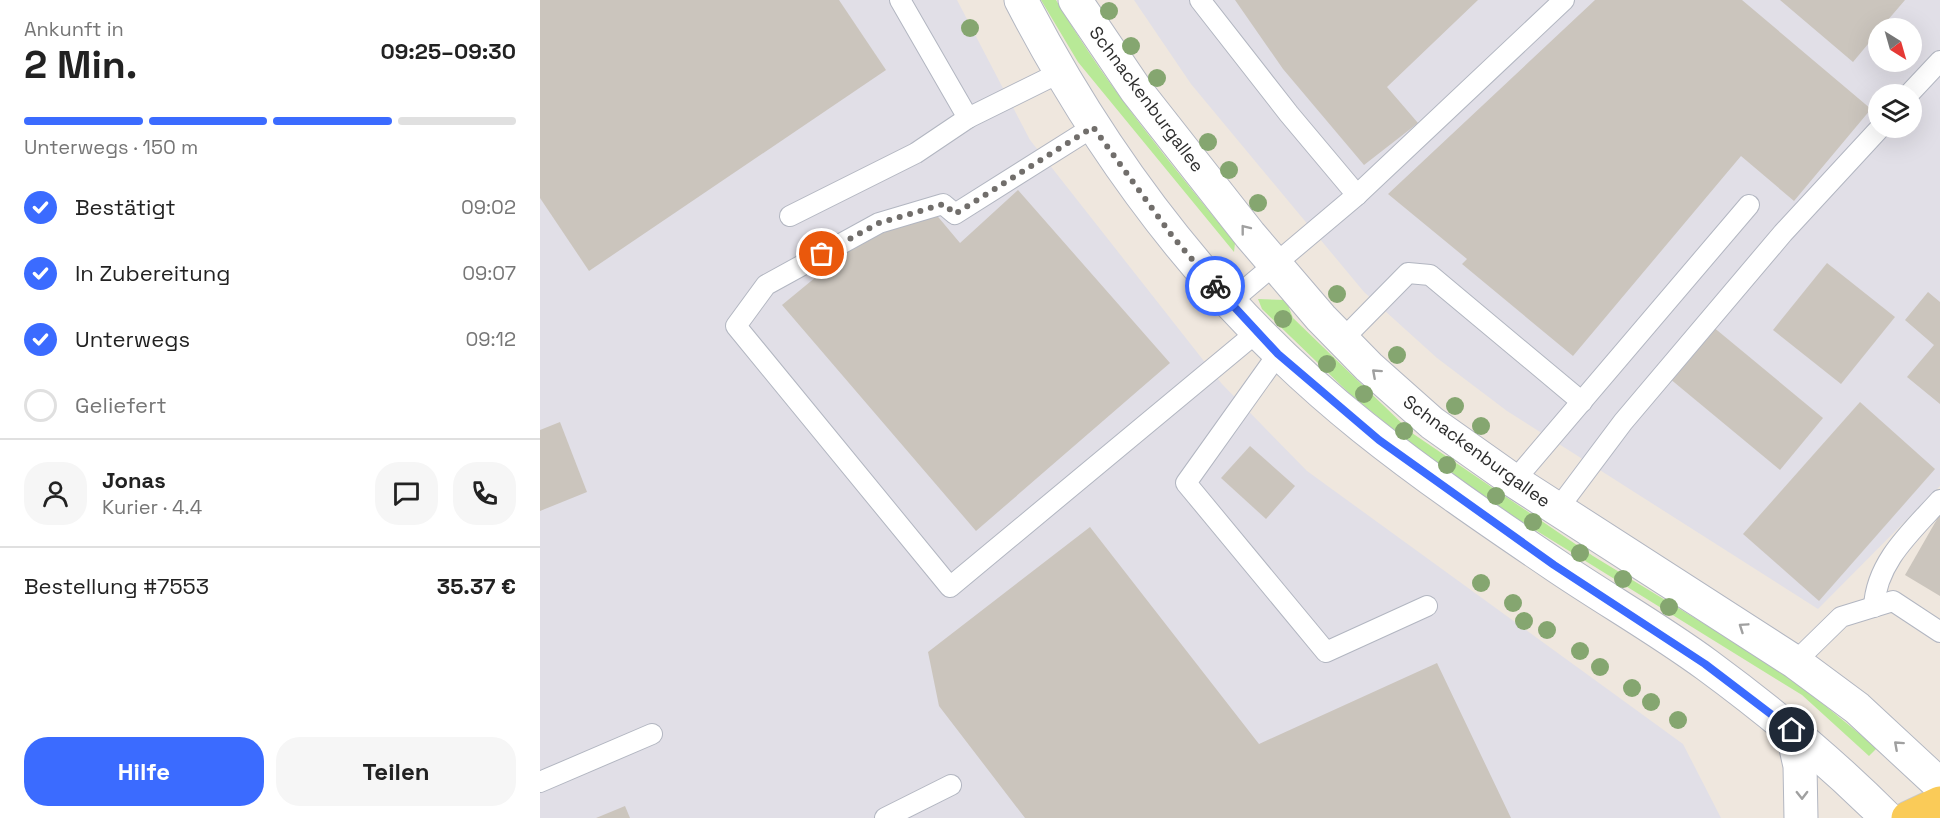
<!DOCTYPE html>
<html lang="de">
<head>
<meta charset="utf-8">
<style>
  :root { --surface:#fff; --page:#f6f6f6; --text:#222; --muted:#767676; --line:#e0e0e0; --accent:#3b6bff }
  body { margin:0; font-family:"Space Grotesk",sans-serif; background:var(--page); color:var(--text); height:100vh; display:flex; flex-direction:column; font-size:22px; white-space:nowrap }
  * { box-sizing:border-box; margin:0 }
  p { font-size:20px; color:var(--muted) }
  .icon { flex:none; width:33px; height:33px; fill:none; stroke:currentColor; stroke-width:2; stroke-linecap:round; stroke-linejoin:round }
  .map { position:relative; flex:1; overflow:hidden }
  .panel { display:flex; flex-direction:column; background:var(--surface); width:540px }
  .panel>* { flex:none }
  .needle { width:39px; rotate:143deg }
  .controls { position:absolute; left:1328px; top:18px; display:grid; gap:12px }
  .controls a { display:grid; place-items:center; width:54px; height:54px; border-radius:50%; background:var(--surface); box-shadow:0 6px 24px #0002; font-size:30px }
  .pin { position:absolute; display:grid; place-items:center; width:51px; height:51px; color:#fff; margin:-26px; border:3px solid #fff; border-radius:50%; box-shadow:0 2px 6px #0007 }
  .courier { position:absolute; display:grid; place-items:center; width:60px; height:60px; margin:-30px; border:4px solid #3b6bff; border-radius:50%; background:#fff; color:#222; box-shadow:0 2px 8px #0007 }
  .overview em { font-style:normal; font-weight:700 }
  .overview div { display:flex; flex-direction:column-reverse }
  .overview { display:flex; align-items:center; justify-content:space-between; height:102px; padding:0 24px }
  h1 { font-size:39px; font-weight:700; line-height:45px }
  .bar { display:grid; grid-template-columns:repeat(4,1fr); gap:9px 6px; align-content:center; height:72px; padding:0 24px }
  .bar i { height:8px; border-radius:4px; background:var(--line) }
  .bar .current { background:var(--accent) }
  .bar p { grid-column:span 4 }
  .line { display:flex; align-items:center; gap:15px; padding:0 24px; border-top:2px solid var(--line) }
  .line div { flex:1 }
  .round { display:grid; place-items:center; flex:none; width:63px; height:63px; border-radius:24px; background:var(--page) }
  ol { padding:0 24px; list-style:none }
  li { display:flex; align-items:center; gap:18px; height:66px }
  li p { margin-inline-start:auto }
  li .icon { padding:6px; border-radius:50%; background:var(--accent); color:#fff; stroke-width:4 }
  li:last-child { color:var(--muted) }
  li i { width:33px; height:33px; border:3px solid var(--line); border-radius:50% }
  .action { display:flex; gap:12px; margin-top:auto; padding:12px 24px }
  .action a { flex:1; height:69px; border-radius:24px; background:var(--accent); color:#fff; font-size:24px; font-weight:700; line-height:69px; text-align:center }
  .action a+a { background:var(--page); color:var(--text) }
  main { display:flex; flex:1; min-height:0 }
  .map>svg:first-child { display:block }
  .industrial { fill:#e1dfe7; fill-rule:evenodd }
  .green { fill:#b8e997 }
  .building { fill:#cbc5bd }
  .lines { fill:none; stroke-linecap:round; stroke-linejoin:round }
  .service-casing { stroke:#b2b6c1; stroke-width:22 }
  .secondary-casing { stroke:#b2b6c1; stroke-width:35 }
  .primary-casing { stroke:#c8c8c8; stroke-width:35 }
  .service { stroke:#fff; stroke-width:20 }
  .secondary { stroke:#fff; stroke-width:33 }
  .primary { stroke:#facb58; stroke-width:33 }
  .tree { fill:#85a670 }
  .oneway { stroke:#a0a0a0 }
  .done { stroke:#716e6b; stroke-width:6; stroke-dasharray:0 10.8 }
  .route { stroke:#3b6bff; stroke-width:8 }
  .labels { text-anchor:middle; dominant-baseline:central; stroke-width:4.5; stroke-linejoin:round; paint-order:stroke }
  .street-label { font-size:18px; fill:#2d2d2d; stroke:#fff }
</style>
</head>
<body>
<main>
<section class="panel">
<div class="overview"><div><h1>2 Min.</h1><p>Ankunft in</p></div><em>09:25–09:30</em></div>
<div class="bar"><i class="current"></i><i class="current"></i><i class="current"></i><i></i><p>Unterwegs · 150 m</p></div>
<ol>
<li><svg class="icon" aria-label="check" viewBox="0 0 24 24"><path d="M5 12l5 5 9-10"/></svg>Bestätigt<p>09:02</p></li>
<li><svg class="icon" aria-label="check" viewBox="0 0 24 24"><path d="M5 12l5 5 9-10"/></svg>In Zubereitung<p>09:07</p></li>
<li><svg class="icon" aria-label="check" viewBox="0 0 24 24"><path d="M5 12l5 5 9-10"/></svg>Unterwegs<p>09:12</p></li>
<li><i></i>Geliefert</li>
</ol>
<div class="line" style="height:108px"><a class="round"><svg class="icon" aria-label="person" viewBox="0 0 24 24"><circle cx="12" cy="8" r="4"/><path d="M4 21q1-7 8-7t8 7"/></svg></a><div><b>Jonas</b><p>Kurier · 4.4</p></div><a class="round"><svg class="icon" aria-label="chat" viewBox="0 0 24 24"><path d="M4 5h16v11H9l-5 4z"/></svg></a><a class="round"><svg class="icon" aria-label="phone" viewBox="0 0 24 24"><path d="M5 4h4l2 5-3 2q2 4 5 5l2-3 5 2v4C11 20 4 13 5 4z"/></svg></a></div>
<div class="line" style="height:78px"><div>Bestellung #7553</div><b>35.37 €</b></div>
<div class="action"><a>Hilfe</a><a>Teilen</a></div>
</section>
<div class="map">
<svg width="1400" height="818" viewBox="0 0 1400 818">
  <rect width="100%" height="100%" fill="#efe7de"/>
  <g class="industrial">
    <path d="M 0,0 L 417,0 L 490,140 L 682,384 L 767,471 L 1143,744 L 1181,818 L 0,818 Z"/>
    <path d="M 594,0 L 1400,0 L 1400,486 L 1278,609 L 967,411 L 897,358 L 824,292 L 651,84 ZM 1338,28 L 1371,28 L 1371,62 L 1338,62 ZM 1338,94 L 1371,94 L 1371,128 L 1338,128 Z"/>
  </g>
  <g class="green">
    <path d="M 501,0 L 516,0 C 567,87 632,165 695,243 L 694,252 L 538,62 Z"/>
    <path d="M 718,299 L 746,300 L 753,318 L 872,433 L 1053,556 L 1245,673 L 1337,748 L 1329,756 L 1262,695 L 958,507 L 896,464 L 810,394 L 722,309 Z"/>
  </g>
  <g class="building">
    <path d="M 0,0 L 299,0 L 346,70 L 49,271 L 0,198 Z"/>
    <path d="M 695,0 L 938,0 L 847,87 L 878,123 L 824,165 L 743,69 Z"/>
    <path d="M 1055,0 L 1202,0 L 1331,109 L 1254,201 L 1201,156 L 1033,356 L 922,264 L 927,259 L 848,194 Z"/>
    <path d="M 1240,0 L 1365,0 L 1341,28 L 1338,28 L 1338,32 L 1313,62 Z"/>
    <path d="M 478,190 L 630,363 L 436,531 L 242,305 L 316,244 L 394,212 L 420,243 Z"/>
    <path d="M 1287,263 L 1355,317 L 1301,384 L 1233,330 Z"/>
    <path d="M 1388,292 L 1400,302 L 1400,404 L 1367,377 L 1394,345 L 1365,320 Z"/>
    <path d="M 1172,326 L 1283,418 L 1240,470 L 1129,378 Z"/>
    <path d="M 1320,402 L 1395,469 L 1279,601 L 1203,534 Z"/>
    <path d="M 20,422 L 47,492 L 0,511 L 0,430 Z"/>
    <path d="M 710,446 L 755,486 L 726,519 L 681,478 Z"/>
    <path d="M 1400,514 L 1400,596 L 1365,575 Z"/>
    <path d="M 550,527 L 719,744 L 897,663 L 971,818 L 485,818 L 399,706 L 388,652 Z"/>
    <path d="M 85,806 L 90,818 L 56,818 Z"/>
  </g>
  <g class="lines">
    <g class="service-casing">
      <g id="service">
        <path d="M 360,0 L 428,118 L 519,73"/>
        <path d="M 660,0 L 749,114 L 817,195"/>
        <path d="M 1369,94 L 1400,61"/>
        <path d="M 553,127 L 415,214 L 403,204 L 339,223 L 226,285 L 196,326 L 410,587 L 717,332"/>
        <path d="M 250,216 L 376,153 L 428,118"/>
        <path d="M 689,303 L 817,195 L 1024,0"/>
        <path d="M 802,340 L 868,273 L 890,275 L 1042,402"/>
        <path d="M 738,354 L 646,483 L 786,652 L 887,606"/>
        <path d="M 974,481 L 1209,205"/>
        <path d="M 1017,510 L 1083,422 L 1243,233 L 1340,128"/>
        <path d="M 1334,607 C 1336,562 1372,531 1400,500"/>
        <path d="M 1255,662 L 1301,617 L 1353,601 L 1400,632"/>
        <path d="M 0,782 L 112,734"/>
        <path d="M 345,818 L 411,785"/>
      </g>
    </g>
    <g class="secondary-casing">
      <g id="secondary">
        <path d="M 481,0 C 566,164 678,311 823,427 C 884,476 950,521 1015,565 C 1065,599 1118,629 1167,665 C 1231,712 1291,762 1347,818"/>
        <path d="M 535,0 L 596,90 L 710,235 L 781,318 L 829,367 L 892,423 L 974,481 L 1255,662 L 1317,708 L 1400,785"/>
        <path d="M 1252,730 L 1260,766 L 1261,818"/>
      </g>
    </g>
    <g class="primary-casing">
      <path id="primary" d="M 1368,818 L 1400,803"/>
    </g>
    <use href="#service" class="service"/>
    <use href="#secondary" class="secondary"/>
    <use href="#primary" class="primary"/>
  </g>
  <g class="tree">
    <circle cx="569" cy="11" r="9"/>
    <circle cx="430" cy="28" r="9"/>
    <circle cx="591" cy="46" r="9"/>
    <circle cx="617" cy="78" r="9"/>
    <circle cx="668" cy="142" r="9"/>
    <circle cx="689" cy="170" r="9"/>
    <circle cx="718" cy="203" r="9"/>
    <circle cx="797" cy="294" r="9"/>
    <circle cx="743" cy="319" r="9"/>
    <circle cx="857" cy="355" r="9"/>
    <circle cx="787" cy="364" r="9"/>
    <circle cx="824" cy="394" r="9"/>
    <circle cx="915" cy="406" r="9"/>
    <circle cx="941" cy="426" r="9"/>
    <circle cx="864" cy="431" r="9"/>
    <circle cx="907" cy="465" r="9"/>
    <circle cx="956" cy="496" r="9"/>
    <circle cx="993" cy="522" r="9"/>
    <circle cx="1040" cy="553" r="9"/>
    <circle cx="1083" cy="579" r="9"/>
    <circle cx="941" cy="583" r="9"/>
    <circle cx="973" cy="603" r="9"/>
    <circle cx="1129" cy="607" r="9"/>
    <circle cx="984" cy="621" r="9"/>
    <circle cx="1007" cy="630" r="9"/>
    <circle cx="1040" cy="651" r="9"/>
    <circle cx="1060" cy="667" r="9"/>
    <circle cx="1092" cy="688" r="9"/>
    <circle cx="1111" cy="702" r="9"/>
    <circle cx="1138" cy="720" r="9"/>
  </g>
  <defs><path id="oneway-chevron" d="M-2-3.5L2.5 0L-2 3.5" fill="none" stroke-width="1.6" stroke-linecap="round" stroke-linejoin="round" transform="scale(1.5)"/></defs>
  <g class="oneway">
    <use href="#oneway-chevron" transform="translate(705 229) rotate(-128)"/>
    <use href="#oneway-chevron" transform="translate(836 373) rotate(-138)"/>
    <use href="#oneway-chevron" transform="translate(1203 627) rotate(-146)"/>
    <use href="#oneway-chevron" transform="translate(1358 745) rotate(-138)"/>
    <use href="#oneway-chevron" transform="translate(1262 795) rotate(89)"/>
  </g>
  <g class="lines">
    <path class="done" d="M 282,254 L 339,223 L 404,204 L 415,214 L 553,127 L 633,237 L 675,286"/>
    <path class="route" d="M 675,286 L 738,354 L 839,440 L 1014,565 L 1165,664 L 1252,730"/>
  </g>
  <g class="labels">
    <g class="street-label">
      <text transform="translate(607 99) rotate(53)">Schnackenburgallee</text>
      <text transform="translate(937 451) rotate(36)">Schnackenburgallee</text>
    </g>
  </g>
</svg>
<div class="controls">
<a><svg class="needle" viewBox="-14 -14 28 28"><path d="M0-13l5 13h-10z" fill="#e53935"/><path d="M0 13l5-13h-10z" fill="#767676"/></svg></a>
<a><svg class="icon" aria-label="layers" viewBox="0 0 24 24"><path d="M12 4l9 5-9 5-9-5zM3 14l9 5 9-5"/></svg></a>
</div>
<div class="pin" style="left:282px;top:254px;background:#ea580c"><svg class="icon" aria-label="bag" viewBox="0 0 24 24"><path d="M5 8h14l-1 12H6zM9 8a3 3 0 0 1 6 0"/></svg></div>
<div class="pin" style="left:1252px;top:730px;background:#1f2937"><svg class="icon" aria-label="home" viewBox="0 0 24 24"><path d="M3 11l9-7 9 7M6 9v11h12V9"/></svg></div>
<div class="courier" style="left:675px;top:286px"><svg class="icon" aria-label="bike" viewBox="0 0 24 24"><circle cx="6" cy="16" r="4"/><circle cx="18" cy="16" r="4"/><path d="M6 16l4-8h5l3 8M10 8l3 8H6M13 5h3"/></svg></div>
</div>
</main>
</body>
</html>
